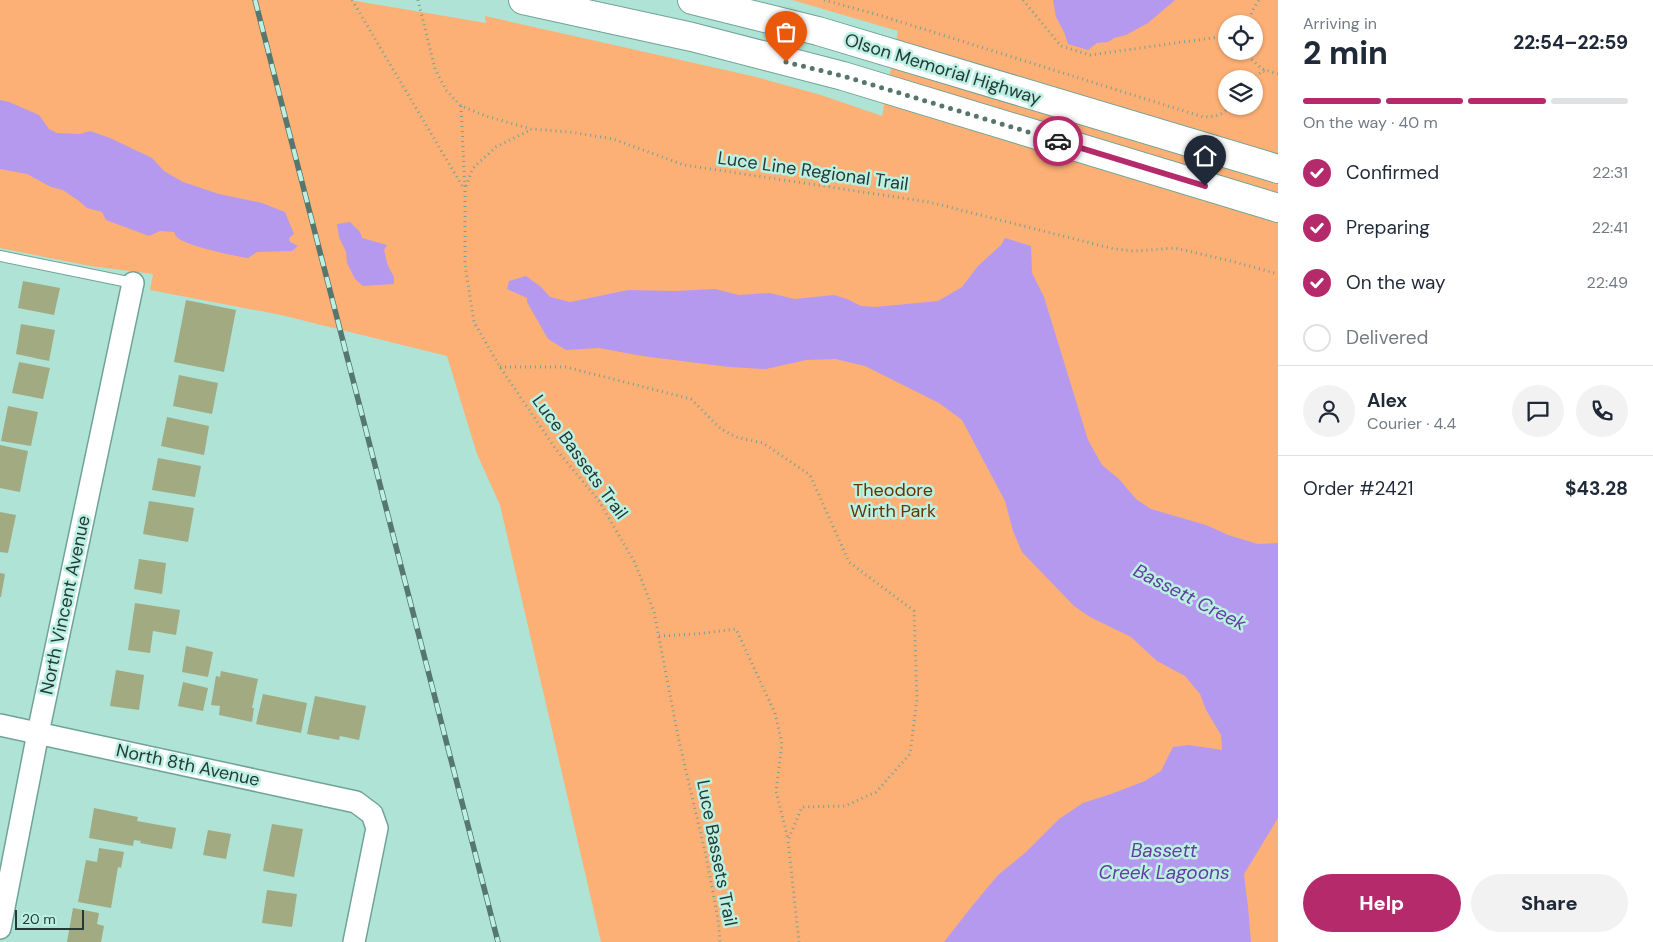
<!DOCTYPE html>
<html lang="en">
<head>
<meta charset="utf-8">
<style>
  :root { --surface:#fff; --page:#f2f2f3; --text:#1f2937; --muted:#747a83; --line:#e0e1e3; --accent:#b42a6a }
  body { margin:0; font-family:"DM Sans",sans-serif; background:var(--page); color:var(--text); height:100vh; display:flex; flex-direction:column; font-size:19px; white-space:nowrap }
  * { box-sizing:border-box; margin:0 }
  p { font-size:16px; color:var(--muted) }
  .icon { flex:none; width:28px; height:28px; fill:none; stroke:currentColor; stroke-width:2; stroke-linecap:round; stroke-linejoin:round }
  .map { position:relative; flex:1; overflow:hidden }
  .side { display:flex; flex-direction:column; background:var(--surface); width:375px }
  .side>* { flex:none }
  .controls { position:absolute; left:1218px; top:15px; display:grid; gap:10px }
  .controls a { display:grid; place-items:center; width:45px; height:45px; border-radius:50%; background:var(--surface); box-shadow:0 1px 4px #0004; font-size:25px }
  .scale { position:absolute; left:15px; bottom:12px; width:69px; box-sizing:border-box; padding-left:5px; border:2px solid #253a35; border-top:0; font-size:14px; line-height:18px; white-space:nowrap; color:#253a35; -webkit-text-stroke:4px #bbf0e2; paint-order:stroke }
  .pin { position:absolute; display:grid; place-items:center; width:42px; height:42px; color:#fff; margin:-51px -21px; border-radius:50% 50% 50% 0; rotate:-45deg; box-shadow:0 0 5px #0007 }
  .pin .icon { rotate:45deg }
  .courier { position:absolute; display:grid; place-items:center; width:50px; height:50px; margin:-25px; border:4px solid #b42a6a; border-radius:50%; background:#fff; color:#222; box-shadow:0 1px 6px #0007 }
  .overview em { font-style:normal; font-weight:800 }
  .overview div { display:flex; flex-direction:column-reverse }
  .overview { display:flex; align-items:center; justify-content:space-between; height:85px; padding:0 25px }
  h1 { font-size:32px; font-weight:800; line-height:38px }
  .bar { display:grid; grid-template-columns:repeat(4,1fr); gap:8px 5px; align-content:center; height:60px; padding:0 25px }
  .bar i { height:6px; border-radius:4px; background:var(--line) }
  .bar .selected { background:var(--accent) }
  .bar p { grid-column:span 4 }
  .line { display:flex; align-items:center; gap:12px; padding:0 25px; border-top:1px solid var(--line) }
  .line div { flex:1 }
  .round { display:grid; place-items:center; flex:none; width:52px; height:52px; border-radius:26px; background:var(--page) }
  ol { padding:0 25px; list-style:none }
  li { display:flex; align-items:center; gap:15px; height:55px }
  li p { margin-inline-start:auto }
  li .icon { padding:5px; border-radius:50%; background:var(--accent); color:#fff; stroke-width:4 }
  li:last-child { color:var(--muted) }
  li i { width:28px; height:28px; border:2px solid var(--line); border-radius:50% }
  .button { display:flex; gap:10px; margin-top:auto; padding:10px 25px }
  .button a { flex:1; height:58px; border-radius:30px; background:var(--accent); color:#fff; font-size:20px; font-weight:800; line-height:58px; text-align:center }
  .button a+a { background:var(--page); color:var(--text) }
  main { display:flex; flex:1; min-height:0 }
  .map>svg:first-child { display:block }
  .green { fill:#fdb075; fill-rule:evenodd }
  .water { fill:#b499ef }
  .building { fill:#a2aa82 }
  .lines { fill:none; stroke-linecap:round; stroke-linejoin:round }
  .lane-casing { stroke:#70a397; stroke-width:12 }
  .street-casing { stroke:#70a397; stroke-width:24 }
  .primary-casing { stroke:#70a397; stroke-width:30 }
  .path { stroke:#77a095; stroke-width:3; stroke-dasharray:1 4; stroke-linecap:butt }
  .lane { stroke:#fff; stroke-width:10 }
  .street { stroke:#fff; stroke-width:21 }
  .primary { stroke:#fff; stroke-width:28 }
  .rail-casing { stroke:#56776f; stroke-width:5.5 }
  .rail { stroke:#bbf0e2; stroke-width:4; stroke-dasharray:11; stroke-linecap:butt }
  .done { stroke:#55756d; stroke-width:5; stroke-dasharray:0 9 }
  .route { stroke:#b42a6a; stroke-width:6 }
  .labels { text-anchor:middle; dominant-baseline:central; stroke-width:5; stroke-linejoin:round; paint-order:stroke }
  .street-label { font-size:18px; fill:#253a35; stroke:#bbf0e2 }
  .park-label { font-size:18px; fill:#673400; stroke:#bbf0e2 }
  .water-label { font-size:19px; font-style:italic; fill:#633da1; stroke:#bbf0e2 }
</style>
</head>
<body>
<main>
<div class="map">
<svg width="1278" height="942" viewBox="0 0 1278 942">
  <rect width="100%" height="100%" fill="#aee3d5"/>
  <path class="green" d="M 0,0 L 350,0 L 486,23 L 485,16 L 752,76 L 821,95 L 882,116 L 898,31 L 792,0 L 1278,0 L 1278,942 L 601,942 L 500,505 L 477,454 L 447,356 L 281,315 L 150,290 L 153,274 L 90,266 L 0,248 ZM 1226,24 L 1254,24 L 1254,51 L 1226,51 ZM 1226,79 L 1254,79 L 1254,106 L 1226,106 Z"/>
  <g class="water">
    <path d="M 1053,0 L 1175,0 L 1148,23 L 1126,35 L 1114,38 L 1108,42 L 1097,43 L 1088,50 L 1068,44 L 1064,32 L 1056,17 Z"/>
    <path d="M 0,100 L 9,102 L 39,115 L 49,129 L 57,133 L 80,134 L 90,131 L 110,138 L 152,158 L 164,171 L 183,182 L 219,194 L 262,203 L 285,212 L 294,234 L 289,238 L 290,242 L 298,246 L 292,251 L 257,252 L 248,258 C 234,256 187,246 178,238 C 176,237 175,234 174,232 L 160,231 L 149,236 L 106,220 L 102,212 L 87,208 L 79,201 L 63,190 L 51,187 L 27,174 L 0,169 Z"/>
    <path d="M 350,222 L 360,232 L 362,238 L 387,245 L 384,250 L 388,266 L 394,277 L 394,284 L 363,286 L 355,279 L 347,263 L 346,252 L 339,237 L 337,224 Z"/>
    <path d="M 1005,238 L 1031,246 L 1032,273 L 1044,297 L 1088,440 L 1102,465 L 1119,479 L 1136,499 L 1151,509 L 1206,525 L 1228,535 L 1258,544 L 1278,543 L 1278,818 L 1244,874 L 1248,907 L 1251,942 L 944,942 L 973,905 L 998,875 L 1025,853 L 1059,819 L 1083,803 L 1111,794 L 1145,781 L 1161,771 L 1173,747 L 1189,745 L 1222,750 L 1221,735 L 1206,710 L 1200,694 L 1185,676 L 1157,661 L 1131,637 L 1090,617 L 1074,606 L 1022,552 L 1013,531 L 1005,501 L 962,420 L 939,403 L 865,366 L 835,359 L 806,360 L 766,369 L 729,367 L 642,356 L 599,348 L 566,350 L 548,339 L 527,302 L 527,298 L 507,289 L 509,281 L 526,276 L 541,287 L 550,297 L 570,302 L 628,290 L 675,291 L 715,289 L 739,295 L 769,293 L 795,299 L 834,295 L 847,299 L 861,306 L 875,307 L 938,301 L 962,287 L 978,266 L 1001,245 Z"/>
  </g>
  <g class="building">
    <path d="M 23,281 L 60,288 L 54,315 L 18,308 Z"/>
    <path d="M 186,300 L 236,310 L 224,372 L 174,362 Z"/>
    <path d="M 21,324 L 55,330 L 49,361 L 16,354 Z"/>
    <path d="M 19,362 L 50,368 L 43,399 L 12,393 Z"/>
    <path d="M 179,375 L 218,383 L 212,414 L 173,406 Z"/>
    <path d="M 8,406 L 38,412 L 31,446 L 1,441 Z"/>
    <path d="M 167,417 L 209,426 L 204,455 L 161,446 Z"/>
    <path d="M 0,445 L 28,451 L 20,492 L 0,488 Z"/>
    <path d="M 158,458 L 201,466 L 195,497 L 152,490 Z"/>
    <path d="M 149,501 L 194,508 L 188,542 L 143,534 Z"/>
    <path d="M 0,512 L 16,515 L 8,553 L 0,552 Z"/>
    <path d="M 139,559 L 166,563 L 162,594 L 134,589 Z"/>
    <path d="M 0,573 L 5,574 L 1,597 L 0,597 Z"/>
    <path d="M 135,603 L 180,610 L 176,635 L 153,631 L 150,653 L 128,650 Z"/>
    <path d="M 186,646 L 213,652 L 208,677 L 182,672 Z"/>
    <path d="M 116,670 L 144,675 L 139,710 L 110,706 Z"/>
    <path d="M 221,671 L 258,679 L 252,708 L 254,708 L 252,722 L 219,715 L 220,706 L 211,705 L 216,676 L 220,677 Z"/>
    <path d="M 183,682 L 208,688 L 203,711 L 178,706 Z"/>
    <path d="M 263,694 L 307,703 L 301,733 L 256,724 Z"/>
    <path d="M 315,696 L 366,706 L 359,740 L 340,736 L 339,740 L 307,734 Z"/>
    <path d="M 94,808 L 138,817 L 137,821 L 176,828 L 172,849 L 140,843 L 141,841 L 134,840 L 133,846 L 89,838 Z"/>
    <path d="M 272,824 L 303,829 L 294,877 L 263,871 Z"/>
    <path d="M 208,830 L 231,834 L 226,859 L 203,855 Z"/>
    <path d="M 99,848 L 124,852 L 121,868 L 118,867 L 111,908 L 78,902 L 86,860 L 97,862 Z"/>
    <path d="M 267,890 L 297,894 L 292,927 L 262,923 Z"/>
    <path d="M 73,908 L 99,913 L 97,924 L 104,926 L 101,942 L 67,942 Z"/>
  </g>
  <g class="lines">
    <g class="lane-casing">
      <path id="lane" d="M 0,256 L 133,283"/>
    </g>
    <g class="street-casing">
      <g id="street">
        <path d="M 0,725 L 356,802 L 372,814 L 377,828 L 354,942"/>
        <path d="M 0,928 L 38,733 L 133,283"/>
      </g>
    </g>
    <g class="primary-casing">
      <g id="primary">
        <path d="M 523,0 L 692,37 L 843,76 L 1278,208"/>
        <path d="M 692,0 L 818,31 L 1278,169"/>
      </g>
    </g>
    <g class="path">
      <path d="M 352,0 L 464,189"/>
      <path d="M 418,0 L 435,69 L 446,90 L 461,106 L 486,116 L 531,129 L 570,132 L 613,139 L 684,165 L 929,202 L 1114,249 L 1134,251 L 1175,248 L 1231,261 L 1278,274"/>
      <path d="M 824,0 L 882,16 L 1203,117 C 1213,117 1223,116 1229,106"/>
      <path d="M 1023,0 L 1061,46 L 1090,55 L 1226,36"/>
      <path d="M 1249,24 L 1252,11 L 1259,0"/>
      <path d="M 1248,51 L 1248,56 L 1262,69 L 1278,74"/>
      <path d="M 1251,79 L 1263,71 L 1266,72"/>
      <path d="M 461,106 L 465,189 L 465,265 L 474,322 L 500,367 L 555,448 L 599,501 L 635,563 L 654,612 L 679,741 L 706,856 L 718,919 L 720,942"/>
      <path d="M 466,186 L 473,168 L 496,147 L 530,130"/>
      <path d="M 500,367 L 566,367 L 691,399 L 721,429 L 736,437 L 763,443 L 810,475 L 849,562 L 914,611 L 917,699 L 910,754 L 876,792 L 845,806 L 802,807 L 788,840 L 799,942"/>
      <path d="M 659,636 L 696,634 L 736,629 L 775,713 L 782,744 L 776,791 L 788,839"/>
    </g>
    <use href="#lane" class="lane"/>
    <use href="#street" class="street"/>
    <use href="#primary" class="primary"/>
    <g class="rail-casing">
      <path id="rail" d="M 255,0 L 498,942"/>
    </g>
    <use href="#rail" class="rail"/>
  </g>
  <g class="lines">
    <path class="done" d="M 786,62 L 843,76 L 1058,141"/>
    <path class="route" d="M 1058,141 L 1205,186"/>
  </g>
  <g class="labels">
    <g class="street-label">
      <text transform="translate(943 69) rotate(17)">Olson Memorial Highway</text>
      <text transform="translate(813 171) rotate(8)">Luce Line Regional Trail</text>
      <text transform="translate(580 457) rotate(54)">Luce Bassets Trail</text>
      <text transform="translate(65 605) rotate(-78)">North Vincent Avenue</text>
      <text transform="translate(188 765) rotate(12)">North 8th Avenue</text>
      <text transform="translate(717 853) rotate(79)">Luce Bassets Trail</text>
    </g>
    <g class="park-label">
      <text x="893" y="490">Theodore<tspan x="893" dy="21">Wirth Park</tspan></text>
    </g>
    <g class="water-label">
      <text transform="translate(1190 597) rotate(27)">Bassett Creek</text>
      <text x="1164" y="850">Bassett<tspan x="1164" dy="22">Creek Lagoons</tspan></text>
    </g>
  </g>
</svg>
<div class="controls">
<a><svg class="icon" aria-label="locate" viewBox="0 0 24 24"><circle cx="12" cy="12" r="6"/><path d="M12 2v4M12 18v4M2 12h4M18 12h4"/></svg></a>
<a><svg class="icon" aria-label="layers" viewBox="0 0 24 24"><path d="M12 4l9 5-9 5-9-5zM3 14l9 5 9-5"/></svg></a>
</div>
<div class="scale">20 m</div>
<div class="pin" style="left:786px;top:62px;background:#ea580c"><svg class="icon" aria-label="bag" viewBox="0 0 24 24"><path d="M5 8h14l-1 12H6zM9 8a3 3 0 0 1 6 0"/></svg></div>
<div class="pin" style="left:1205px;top:186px;background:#1f2937"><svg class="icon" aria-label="home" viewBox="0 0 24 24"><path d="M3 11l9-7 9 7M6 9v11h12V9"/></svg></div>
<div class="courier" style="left:1058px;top:141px"><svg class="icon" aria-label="car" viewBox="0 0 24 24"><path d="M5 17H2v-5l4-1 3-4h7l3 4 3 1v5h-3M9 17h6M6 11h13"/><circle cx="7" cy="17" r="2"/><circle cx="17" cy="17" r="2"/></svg></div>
</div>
<section class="side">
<div class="overview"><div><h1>2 min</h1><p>Arriving in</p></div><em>22:54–22:59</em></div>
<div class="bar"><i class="selected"></i><i class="selected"></i><i class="selected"></i><i></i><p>On the way · 40 m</p></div>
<ol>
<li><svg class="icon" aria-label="check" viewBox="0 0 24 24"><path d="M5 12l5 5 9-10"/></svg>Confirmed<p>22:31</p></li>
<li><svg class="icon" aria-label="check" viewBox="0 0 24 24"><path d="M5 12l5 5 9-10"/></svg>Preparing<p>22:41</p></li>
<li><svg class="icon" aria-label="check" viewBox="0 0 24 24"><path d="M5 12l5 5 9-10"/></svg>On the way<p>22:49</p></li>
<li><i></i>Delivered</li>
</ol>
<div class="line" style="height:90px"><a class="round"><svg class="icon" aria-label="person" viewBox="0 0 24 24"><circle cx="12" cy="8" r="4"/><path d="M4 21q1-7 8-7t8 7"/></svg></a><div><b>Alex</b><p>Courier · 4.4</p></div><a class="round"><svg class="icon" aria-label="chat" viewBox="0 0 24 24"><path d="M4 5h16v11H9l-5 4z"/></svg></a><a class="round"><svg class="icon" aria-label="phone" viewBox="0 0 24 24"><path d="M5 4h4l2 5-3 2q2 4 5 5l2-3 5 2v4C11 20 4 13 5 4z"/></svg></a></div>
<div class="line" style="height:65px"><div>Order #2421</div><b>$43.28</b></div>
<div class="button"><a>Help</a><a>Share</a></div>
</section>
</main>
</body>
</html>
